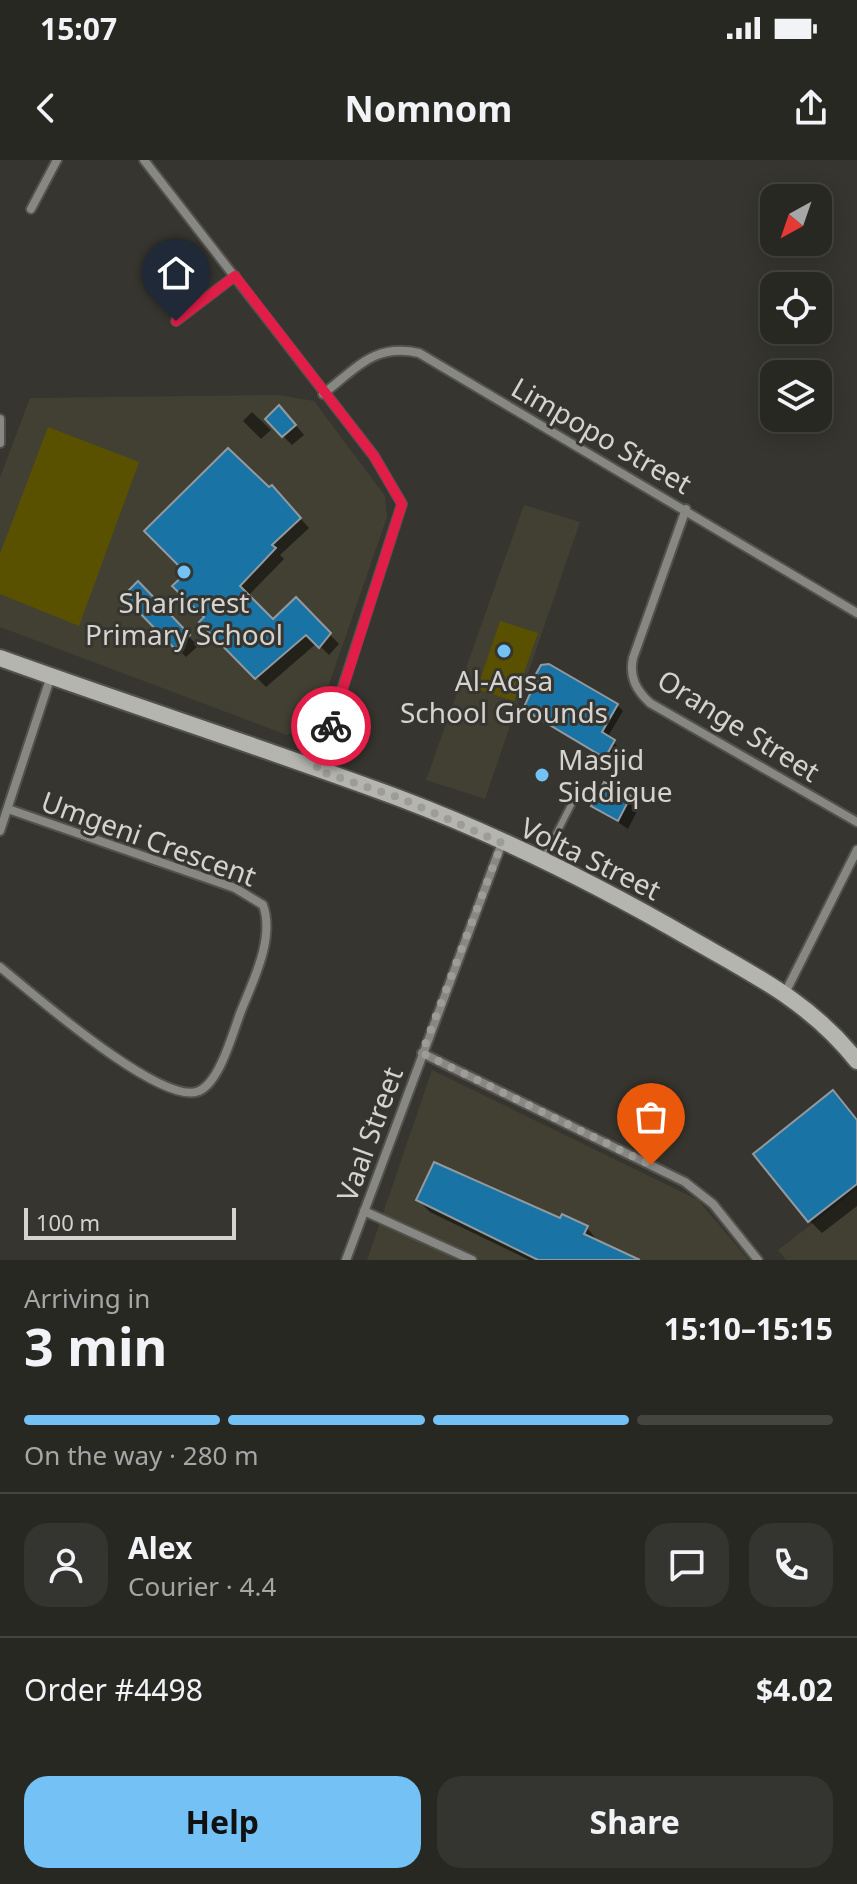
<!DOCTYPE html>
<html lang="en">
<head>
<meta charset="utf-8">
<style>
  :root { --surface:#282823; --page:#343430; --text:#f1f3f6; --muted:#a5a6a6; --line:#444441; --accent:#73c1f5 }
  body { margin:0; font-family:"Noto Sans",sans-serif; background:var(--page); color:var(--text); height:100vh; display:flex; flex-direction:column; font-size:30px; white-space:nowrap }
  * { box-sizing:border-box; margin:0 }
  p { font-size:26px; color:var(--muted) }
  .icon { flex:none; width:44px; height:44px; fill:none; stroke:currentColor; stroke-width:2; stroke-linecap:round; stroke-linejoin:round }
  .map { position:relative; height:1100px; overflow:hidden }
  .panel { display:flex; flex-direction:column; background:var(--surface); flex:1 }
  .panel>* { flex:none }
  .needle { width:52px; rotate:220deg }
  .buttons { position:absolute; left:760px; top:24px; display:grid; gap:16px }
  .buttons a { display:grid; place-items:center; width:72px; height:72px; border-radius:16px; background:var(--surface); box-shadow:0 4px 20px #0003,0 0 0 2px var(--line); font-size:40px }
  .scale { position:absolute; left:24px; bottom:20px; width:212px; box-sizing:border-box; padding-left:8px; border:4px solid #d4d3cf; border-top:0; font-size:22px; line-height:28px; white-space:nowrap; color:#d4d3cf; -webkit-text-stroke:6px #36352f; paint-order:stroke }
  .pin { position:absolute; display:grid; place-items:center; width:68px; height:68px; color:#fff; margin:-82px -34px; border-radius:50% 50% 50% 0; rotate:-45deg; box-shadow:0 0 8px #0007 }
  .pin .icon { rotate:45deg }
  .courier { position:absolute; display:grid; place-items:center; width:80px; height:80px; margin:-40px; border:6px solid #e11d48; border-radius:50%; background:#fff; color:#222; box-shadow:0 2px 10px #0007 }
  .summary em { font-style:normal; font-weight:700 }
  .summary div { display:flex; flex-direction:column-reverse }
  .summary { display:flex; align-items:center; justify-content:space-between; height:136px; padding:0 24px }
  h1 { font-size:52px; font-weight:700; line-height:60px }
  .bar { display:grid; grid-template-columns:repeat(4,1fr); gap:12px 8px; align-content:center; height:96px; padding:0 24px }
  .bar i { height:10px; border-radius:6px; background:var(--line) }
  .bar .active { background:var(--accent) }
  .bar p { grid-column:span 4 }
  .line { display:flex; align-items:center; gap:20px; padding:0 24px; border-top:2px solid var(--line) }
  .line div { flex:1 }
  .round { display:grid; place-items:center; flex:none; width:84px; height:84px; border-radius:24px; background:var(--page) }
  .button { display:flex; gap:16px; margin-top:auto; padding:16px 24px }
  .button a { flex:1; height:92px; border-radius:24px; background:var(--accent); color:#111; font-size:32px; font-weight:700; line-height:92px; text-align:center }
  .button a+a { background:var(--page); color:var(--text) }
  .status { display:flex; justify-content:space-between; align-items:center; height:56px; padding:0 40px; background:var(--surface); direction:ltr }
  .status svg { height:22px; fill:currentColor }
  header { display:flex; justify-content:space-between; align-items:center; height:104px; padding:0 24px; background:var(--surface); font-size:36px; font-weight:700 }
  .map>svg:first-child { display:block }
  .built { fill:#414033 }
  .green { fill:#5a5100 }
  .shadow { fill:#0007 }
  .building { fill:#1973a5; stroke:#939a9f; stroke-width:2 }
  .lines { fill:none; stroke-linecap:round; stroke-linejoin:round }
  .lane-casing { stroke:#52514c; stroke-width:10 }
  .street-casing { stroke:#52514c; stroke-width:12 }
  .secondary-casing { stroke:#52514c; stroke-width:20 }
  .lane { stroke:#878783; stroke-width:6 }
  .street { stroke:#878783; stroke-width:8 }
  .secondary { stroke:#b5b5af; stroke-width:16 }
  .done { stroke:#9d9c97; stroke-width:8; stroke-dasharray:0 14.4 }
  .route { stroke:#e11d48; stroke-width:10 }
  .poi-dot { fill:#73c1f5; stroke:#36352f; stroke-width:3 }
  .labels { text-anchor:middle; dominant-baseline:central; stroke-width:6; stroke-linejoin:round; paint-order:stroke }
  .street-label { font-size:28px; fill:#d4d3cf; stroke:#36352f }
  .poi-label { font-size:28px; fill:#d4d3cf; stroke:#36352f }
</style>
</head>
<body>
<div class="status"><b>15:07</b><svg viewBox="0 0 49 12"><path d="M0 12V9h3v3zM5 12V6h3v6zM10 12V3h3v9zM15 12V0h3v12zM26 1h20v11H26zM47 4h2v5h-2z"/></svg></div>
<header><svg class="icon" aria-label="back" viewBox="0 0 24 24"><path d="M15 5l-7 7 7 7"/></svg>Nomnom<svg class="icon" aria-label="share" viewBox="0 0 24 24"><path d="M12 15V3M7 8l5-5 5 5M5 13v7h14v-7"/></svg></header>
<div class="map">
<svg width="857" height="1100" viewBox="0 0 857 1100">
  <rect width="100%" height="100%" fill="#36352f"/>
  <g class="built">
    <path d="M 279,235 L 314,241 L 385,336 L 387,357 L 316,562 L 287,575 L 0,467 L 0,317 L 30,238 Z"/>
    <path d="M 524,345 L 580,362 L 485,639 L 426,620 Z"/>
    <path d="M 432,910 L 698,1040 L 749,1100 L 367,1100 Z"/>
    <path d="M 857,1029 L 857,1100 L 786,1100 L 778,1090 Z"/>
  </g>
  <g class="green">
    <path d="M 48,267 L 139,302 L 79,466 L 0,434 L 0,394 Z"/>
    <path d="M 500,461 L 538,473 L 514,541 L 477,529 Z"/>
  </g>
  <g class="shadow">
    <path d="M 252,252 L 271,270 L 261,279 L 243,261 Z"/>
    <path d="M 289,257 L 304,275 L 292,285 L 283,276 Z"/>
    <path d="M 269,330 L 281,337 L 309,368 L 280,395 L 284,399 L 248,436 L 273,462 L 296,440 L 339,484 L 329,495 L 317,483 L 266,527 L 202,462 Z"/>
    <path d="M 138,424 L 198,486 L 186,497 L 126,436 Z"/>
    <path d="M 617,545 L 623,551 L 607,578 L 620,588 L 611,603 L 532,554 Z"/>
    <path d="M 630,638 L 639,647 L 628,669 L 594,646 Z"/>
    <path d="M 833,933 L 857,960 L 857,1046 L 822,1073 L 809,1060 Z"/>
    <path d="M 418,1040 L 561,1061 L 587,1068 L 598,1081 L 642,1100 L 529,1100 L 430,1052 Z"/>
  </g>
  <g class="building">
    <path d="M 279,245 L 296,265 L 282,277 L 265,259 Z"/>
    <path d="M 228,288 L 269,327 L 272,325 L 301,358 L 272,385 L 276,388 L 240,426 L 273,459 L 296,437 L 331,473 L 319,488 L 306,475 L 255,519 L 199,462 L 204,457 L 172,426 L 186,413 L 144,371 Z"/>
    <path d="M 138,421 L 190,475 L 175,489 L 123,436 Z"/>
    <path d="M 549,504 L 618,544 L 602,572 L 615,580 L 605,598 L 523,549 L 535,523 L 532,521 L 541,505 Z"/>
    <path d="M 604,622 L 631,636 L 618,661 L 591,646 Z"/>
    <path d="M 833,930 L 857,960 L 857,1024 L 808,1062 L 753,994 Z"/>
    <path d="M 434,1002 L 560,1058 L 562,1054 L 588,1066 L 584,1074 L 640,1100 L 538,1100 L 416,1040 Z"/>
  </g>
  <g class="lines">
    <g class="lane-casing">
      <path id="lane" d="M 544,698 L 571,645"/>
    </g>
    <g class="street-casing">
      <g id="street">
        <path d="M 144,0 L 374,296 L 402,344 L 316,610"/>
        <path d="M 31,49 L 57,0"/>
        <path d="M 176,161 L 235,116"/>
        <path d="M 323,234 C 357,208 374,183 419,193 L 857,453"/>
        <path d="M 0,259 L 0,283"/>
        <path d="M 686,349 L 633,498 C 629,517 636,530 650,543 L 857,662"/>
        <path d="M 0,671 L 51,516"/>
        <path d="M 0,807 C 31,832 163,948 199,931 C 220,922 233,872 241,851 C 253,821 275,778 263,745 L 235,728 L 8,649"/>
        <path d="M 785,833 L 857,690"/>
        <path d="M 422,893 L 685,1022 L 713,1044 L 758,1100"/>
        <path d="M 364,1051 L 472,1100"/>
        <path d="M 346,1100 L 502,683"/>
      </g>
    </g>
    <g class="secondary-casing">
      <path id="secondary" d="M 0,498 C 133,546 267,589 399,638 C 500,676 600,726 693,780 C 756,816 811,843 857,901"/>
    </g>
    <use href="#lane" class="lane"/>
    <use href="#street" class="street"/>
    <use href="#secondary" class="secondary"/>
  </g>
  <g class="lines">
    <path class="done" d="M 331,566 L 316,610 L 400,638 L 502,683 L 422,893 L 651,1005"/>
    <path class="route" d="M 176,161 L 235,116 L 374,296 L 402,344 L 331,566"/>
  </g>
  <g class="poi-dot">
    <circle cx="184" cy="412" r="8"/>
    <circle cx="504" cy="491" r="8"/>
    <circle cx="542" cy="615" r="8"/>
  </g>
  <g class="labels">
    <g class="street-label">
      <text transform="translate(602 275) rotate(30)">Limpopo Street</text>
      <text transform="translate(739 565) rotate(32)">Orange Street</text>
      <text transform="translate(149 678) rotate(20)">Umgeni Crescent</text>
      <text transform="translate(591 698) rotate(26)">Volta Street</text>
      <text transform="translate(369 974) rotate(-70)">Vaal Street</text>
    </g>
    <g class="poi-label">
      <text x="184" y="442">Sharicrest<tspan x="184" dy="32">Primary School</tspan></text>
      <text x="504" y="520">Al-Aqsa<tspan x="504" dy="32">School Grounds</tspan></text>
      <text x="558" y="599" text-anchor="start">Masjid<tspan x="558" dy="32">Siddique</tspan></text>
    </g>
  </g>
</svg>
<div class="buttons">
<a><svg class="needle" viewBox="-14 -14 28 28"><path d="M0-13l5 13h-10z" fill="#e53935"/><path d="M0 13l5-13h-10z" fill="#a5a6a6"/></svg></a>
<a><svg class="icon" aria-label="locate" viewBox="0 0 24 24"><circle cx="12" cy="12" r="6"/><path d="M12 2v4M12 18v4M2 12h4M18 12h4"/></svg></a>
<a><svg class="icon" aria-label="layers" viewBox="0 0 24 24"><path d="M12 4l9 5-9 5-9-5zM3 14l9 5 9-5"/></svg></a>
</div>
<div class="scale">100 m</div>
<div class="pin" style="left:651px;top:1005px;background:#ea580c"><svg class="icon" aria-label="bag" viewBox="0 0 24 24"><path d="M5 8h14l-1 12H6zM9 8a3 3 0 0 1 6 0"/></svg></div>
<div class="pin" style="left:176px;top:161px;background:#1f2937"><svg class="icon" aria-label="home" viewBox="0 0 24 24"><path d="M3 11l9-7 9 7M6 9v11h12V9"/></svg></div>
<div class="courier" style="left:331px;top:566px"><svg class="icon" aria-label="bike" viewBox="0 0 24 24"><circle cx="6" cy="16" r="4"/><circle cx="18" cy="16" r="4"/><path d="M6 16l4-8h5l3 8M10 8l3 8H6M13 5h3"/></svg></div>
</div>
<section class="panel">
<div class="summary"><div><h1>3 min</h1><p>Arriving in</p></div><em>15:10–15:15</em></div>
<div class="bar"><i class="active"></i><i class="active"></i><i class="active"></i><i></i><p>On the way · 280 m</p></div>
<div class="line" style="height:144px"><a class="round"><svg class="icon" aria-label="person" viewBox="0 0 24 24"><circle cx="12" cy="8" r="4"/><path d="M4 21q1-7 8-7t8 7"/></svg></a><div><b>Alex</b><p>Courier · 4.4</p></div><a class="round"><svg class="icon" aria-label="chat" viewBox="0 0 24 24"><path d="M4 5h16v11H9l-5 4z"/></svg></a><a class="round"><svg class="icon" aria-label="phone" viewBox="0 0 24 24"><path d="M5 4h4l2 5-3 2q2 4 5 5l2-3 5 2v4C11 20 4 13 5 4z"/></svg></a></div>
<div class="line" style="height:104px"><div>Order #4498</div><b>$4.02</b></div>
<div class="button"><a>Help</a><a>Share</a></div>
</section>
</body>
</html>
